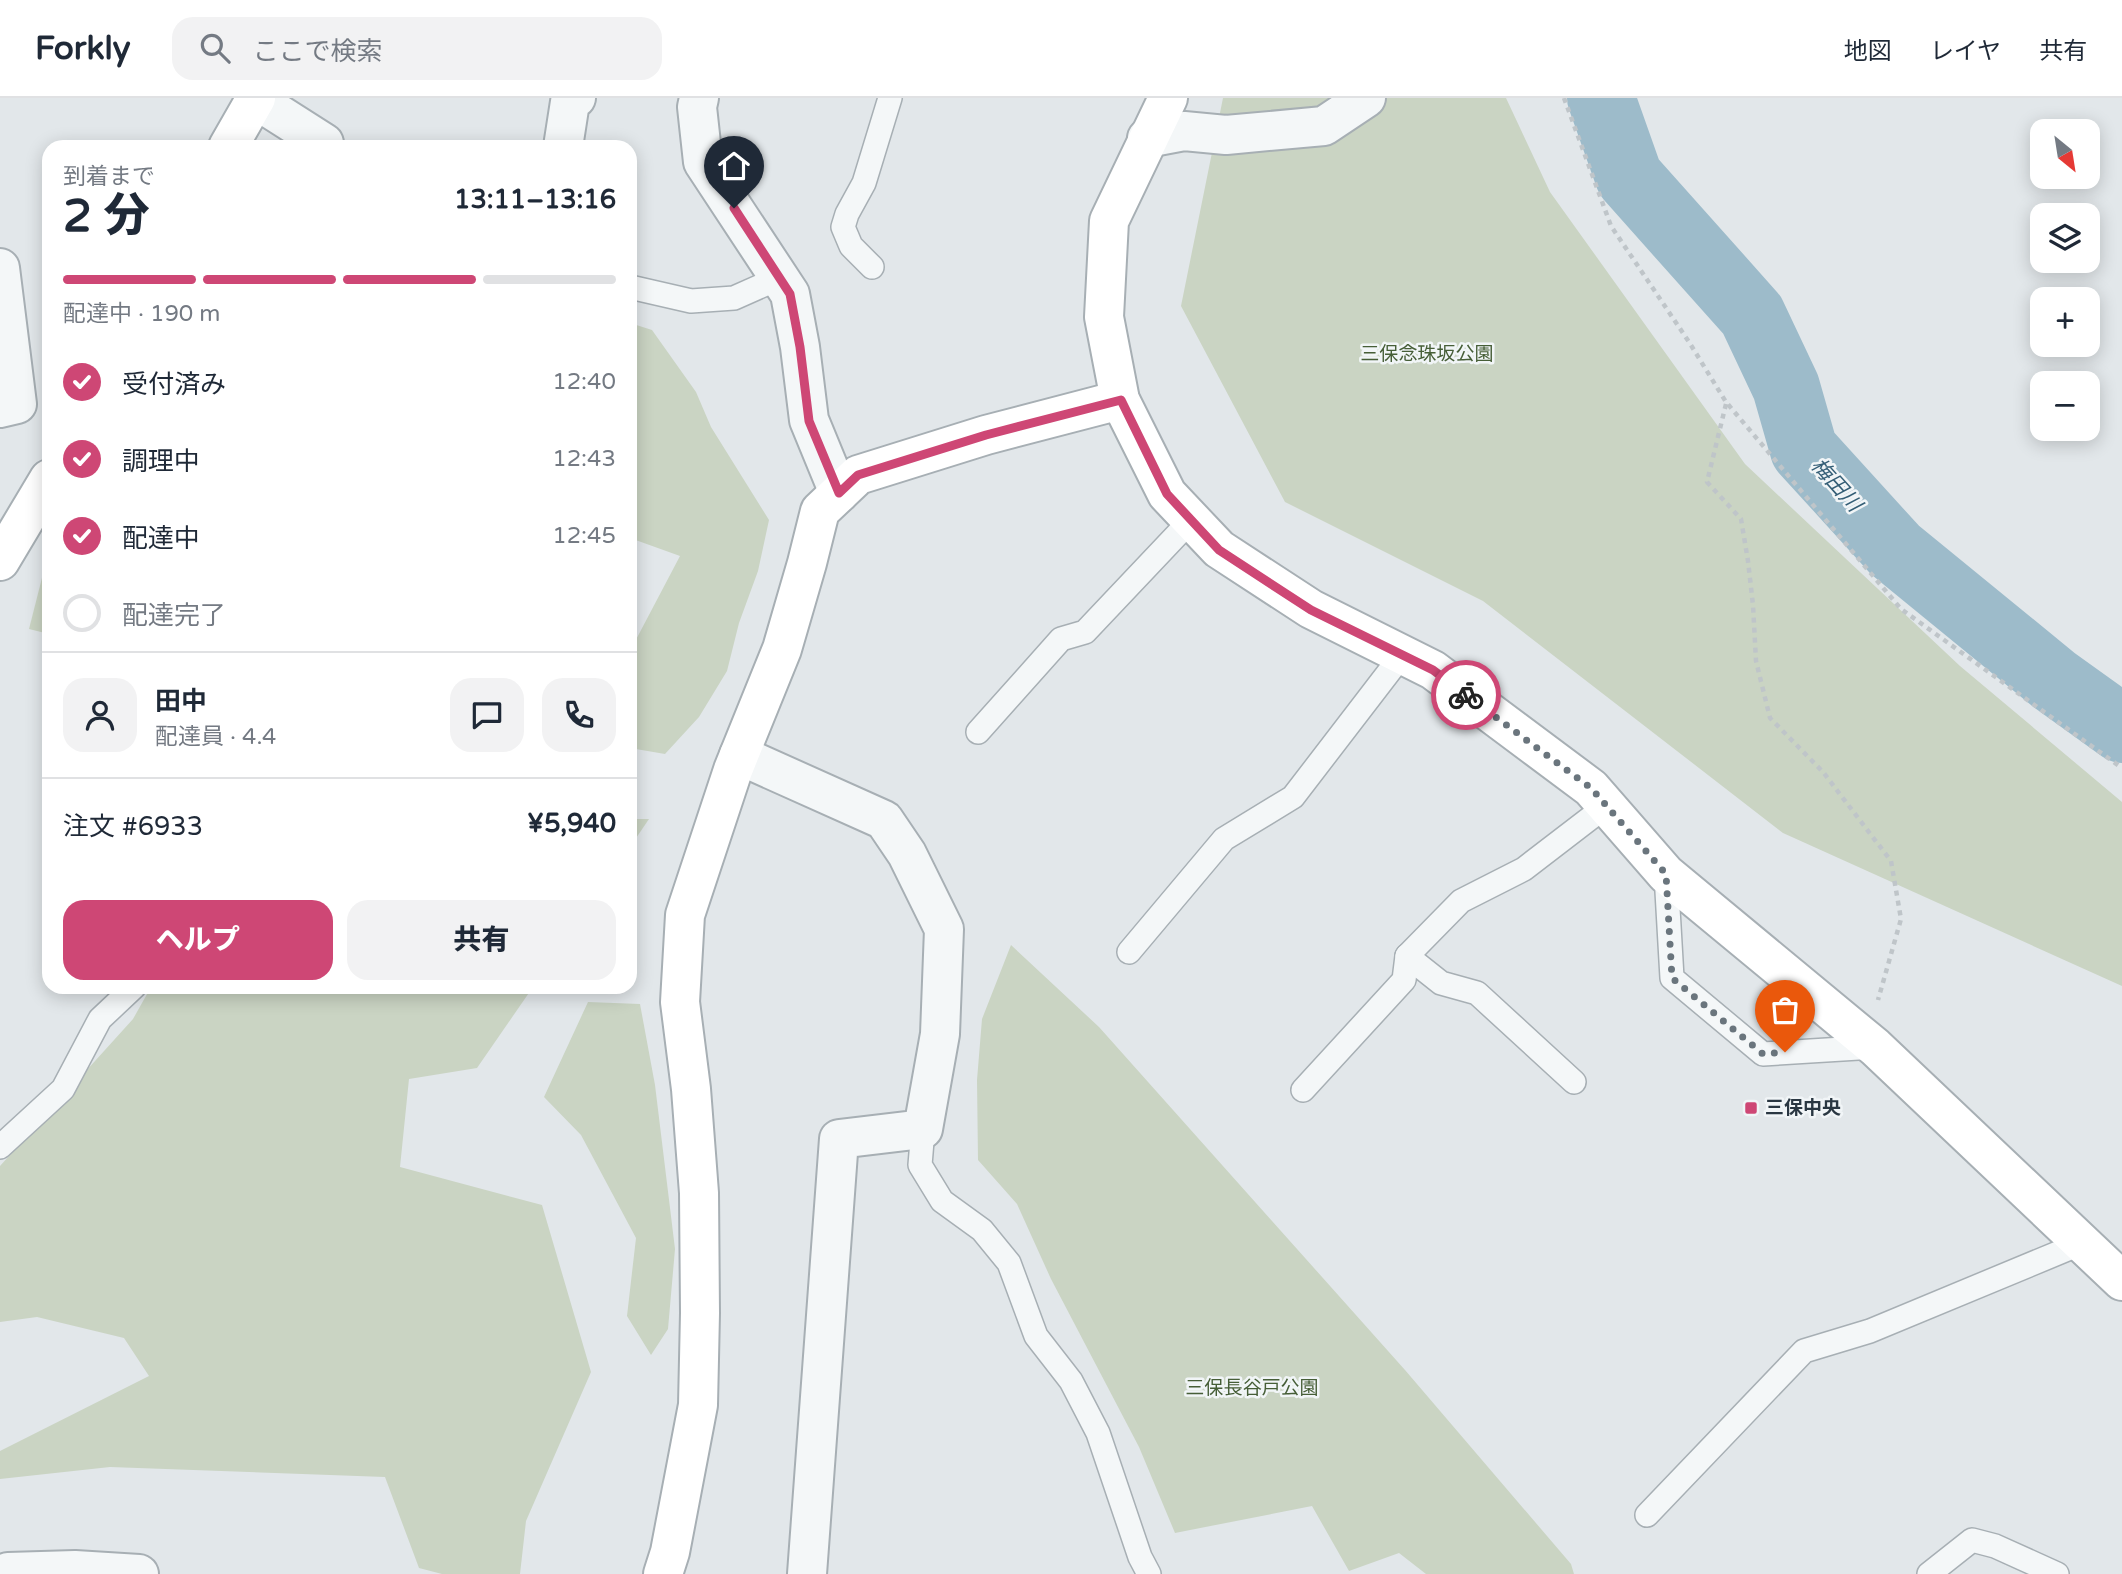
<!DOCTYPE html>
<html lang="ja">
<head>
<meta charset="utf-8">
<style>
  :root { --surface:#fff; --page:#f2f2f3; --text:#1f2937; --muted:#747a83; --line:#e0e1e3; --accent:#ce4775 }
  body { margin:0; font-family:"Varela Round","Noto Sans JP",sans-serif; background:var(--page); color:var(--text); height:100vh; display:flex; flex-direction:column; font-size:26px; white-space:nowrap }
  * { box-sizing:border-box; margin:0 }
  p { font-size:23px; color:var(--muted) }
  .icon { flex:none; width:38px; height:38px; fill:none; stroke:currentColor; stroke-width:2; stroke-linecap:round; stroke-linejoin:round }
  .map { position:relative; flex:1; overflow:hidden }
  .sheet { position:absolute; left:42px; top:42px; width:595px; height:854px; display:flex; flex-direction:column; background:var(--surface); border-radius:21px; box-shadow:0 4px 18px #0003 }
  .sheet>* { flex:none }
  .needle { width:46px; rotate:150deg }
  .buttons { position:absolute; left:2030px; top:21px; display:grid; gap:14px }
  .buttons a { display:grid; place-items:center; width:70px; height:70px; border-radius:14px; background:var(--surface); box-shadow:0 4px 18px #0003; font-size:35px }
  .pin { position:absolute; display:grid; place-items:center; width:60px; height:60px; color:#fff; margin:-72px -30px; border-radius:50% 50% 50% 0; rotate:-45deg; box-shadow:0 0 7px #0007 }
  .pin .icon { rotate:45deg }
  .courier { position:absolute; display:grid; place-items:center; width:70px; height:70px; margin:-35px; border:5px solid #ce4775; border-radius:50%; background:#fff; color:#222; box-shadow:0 2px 9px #0007 }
  .headline em { font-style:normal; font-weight:800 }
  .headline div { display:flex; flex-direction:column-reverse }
  .headline { display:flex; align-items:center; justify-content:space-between; height:119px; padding:0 21px }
  h1 { font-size:46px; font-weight:800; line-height:52px }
  .bar { display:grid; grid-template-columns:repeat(4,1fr); gap:10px 7px; align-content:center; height:84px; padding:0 21px }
  .bar i { height:9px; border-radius:5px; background:var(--line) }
  .bar .selected { background:var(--accent) }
  .bar p { grid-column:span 4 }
  .line { display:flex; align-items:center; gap:18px; padding:0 21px; border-top:2px solid var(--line) }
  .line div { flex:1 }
  .round { display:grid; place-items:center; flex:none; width:74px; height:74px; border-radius:21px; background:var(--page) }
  ol { padding:0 21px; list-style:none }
  li { display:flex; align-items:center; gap:21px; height:77px }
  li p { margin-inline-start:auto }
  li .icon { padding:7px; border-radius:50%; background:var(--accent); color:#fff; stroke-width:4 }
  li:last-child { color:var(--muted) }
  li i { width:38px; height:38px; border:4px solid var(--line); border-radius:50% }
  .primary-button { display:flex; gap:14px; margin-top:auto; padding:14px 21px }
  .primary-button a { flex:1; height:80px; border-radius:21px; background:var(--accent); color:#fff; font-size:28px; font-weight:800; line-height:80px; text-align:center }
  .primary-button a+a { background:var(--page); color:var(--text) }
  header { display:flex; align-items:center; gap:42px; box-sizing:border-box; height:98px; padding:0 35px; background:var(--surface); border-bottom:2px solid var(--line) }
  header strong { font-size:33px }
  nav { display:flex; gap:38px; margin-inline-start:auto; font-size:24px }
  .search { width:490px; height:63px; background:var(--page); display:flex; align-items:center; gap:18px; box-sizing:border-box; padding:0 24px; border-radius:21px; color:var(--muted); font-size:26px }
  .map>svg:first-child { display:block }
  .green { fill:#cad4c3 }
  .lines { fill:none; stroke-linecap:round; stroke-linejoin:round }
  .river { stroke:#9dbbca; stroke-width:68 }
  .lane-casing { stroke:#a7afb4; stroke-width:26 }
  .street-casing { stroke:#a7afb4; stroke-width:42 }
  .secondary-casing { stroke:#a7afb4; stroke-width:42 }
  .path { stroke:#bfc5c9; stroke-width:4.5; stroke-dasharray:5 5; stroke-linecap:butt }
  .lane { stroke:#f4f7f8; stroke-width:23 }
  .street { stroke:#f4f7f8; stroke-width:38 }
  .secondary { stroke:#fff; stroke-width:38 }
  .done { stroke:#6a757d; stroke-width:7; stroke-dasharray:0 12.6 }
  .route { stroke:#ce4775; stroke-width:9 }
  .poi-dot { fill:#ce4775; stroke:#f1f5f7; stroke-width:2.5 }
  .labels { text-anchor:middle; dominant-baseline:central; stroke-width:5; stroke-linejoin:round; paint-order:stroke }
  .park-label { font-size:19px; fill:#465e37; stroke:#f1f5f7 }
  .poi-label { font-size:19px; font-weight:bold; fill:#2a3742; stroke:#f1f5f7; text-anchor:start }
  .water-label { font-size:21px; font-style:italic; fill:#345e76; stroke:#f1f5f7 }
</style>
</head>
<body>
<header>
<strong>Forkly</strong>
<div class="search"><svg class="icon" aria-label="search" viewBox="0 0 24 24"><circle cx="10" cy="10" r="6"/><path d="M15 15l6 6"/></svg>ここで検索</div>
<nav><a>地図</a><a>レイヤ</a><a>共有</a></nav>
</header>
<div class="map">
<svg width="2122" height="1476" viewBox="0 0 2122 1476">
  <rect width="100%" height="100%" fill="#e2e7ea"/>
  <g class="green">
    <path d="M 1223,0 L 1506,0 L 1550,94 L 1745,366 L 1960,568 L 2122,704 L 2122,888 L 1783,735 L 1483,503 L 1285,404 L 1181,208 Z"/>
    <path d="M 630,225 L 652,232 L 696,294 L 711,329 L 769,422 L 758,473 L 739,525 L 727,573 L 699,619 L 665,656 L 630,650 L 630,553 L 680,458 L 630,440 Z"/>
    <path d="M 49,463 L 49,536 L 29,531 L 45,468 Z"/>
    <path d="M 630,721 L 649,721 L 630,749 Z"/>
    <path d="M 1011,847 L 1099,929 L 1405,1272 L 1571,1466 L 1574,1476 L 1426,1476 L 1399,1455 L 1349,1473 L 1312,1408 L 1175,1435 L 1139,1349 L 1051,1181 L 1017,1106 L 978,1062 L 977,982 L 982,921 Z"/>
    <path d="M 151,889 L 533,889 L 477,970 L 409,981 L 400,1069 L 542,1107 L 591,1274 L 526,1423 L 520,1476 L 442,1476 L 419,1470 L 385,1379 L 110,1369 L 0,1381 L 0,1353 L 149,1278 L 124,1240 L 37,1219 L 0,1224 L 0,1068 L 133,921 Z"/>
    <path d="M 588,904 L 640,906 L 655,987 L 675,1151 L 668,1231 L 651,1257 L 627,1218 L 636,1140 L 581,1037 L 544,999 Z"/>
  </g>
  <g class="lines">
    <path class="river" d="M 1601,0 L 1629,79 L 1752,217 L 1786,289 L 1804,352 L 1895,452 L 2054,582 L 2122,631"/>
    <g class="lane-casing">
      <g id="lane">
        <path d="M 872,169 L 851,148 L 843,129 L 847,116 L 864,85 L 890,0"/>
        <path d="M 630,189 L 691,203 L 734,200 L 779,180"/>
        <path d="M 978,634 L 1061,541 L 1085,534 L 1191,422"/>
        <path d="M 1666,776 L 1672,880 L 1763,956 L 1875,949"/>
        <path d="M 1129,854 L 1224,741 L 1293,699 L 1402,557"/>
        <path d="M 1407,858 L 1441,885 L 1477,895 L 1574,984"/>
        <path d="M 1303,992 L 1404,882 L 1407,858 L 1461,803 L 1524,771 L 1606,708"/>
        <path d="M 923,1031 L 920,1067 L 942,1103 L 982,1132 L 1009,1165 L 1036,1238 L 1071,1283 L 1098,1335 L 1140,1459 L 1149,1476"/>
        <path d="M 0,1049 L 63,991 L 100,921 L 134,889"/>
        <path d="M 1647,1417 L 1804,1253 L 1870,1233 L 2082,1145"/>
        <path d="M 1929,1476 L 1972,1442 L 1995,1448 L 2057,1476"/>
      </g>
    </g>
    <g class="street-casing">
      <g id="street">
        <path d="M 699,0 L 697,9 L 703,64 L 790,196 L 800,249 L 809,322 L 839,395"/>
        <path d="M 255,1 L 324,45 L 323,49"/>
        <path d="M 1147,40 L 1184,33 L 1226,37 L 1324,28 L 1366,0"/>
        <path d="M 563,49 L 570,4 L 576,0"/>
        <path d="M 0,170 L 17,306 L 0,310"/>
        <path d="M 739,657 L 884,722 L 907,756 L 944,831 L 940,936 L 923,1031 L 839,1041 L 807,1476"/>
        <path d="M 4,1476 L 8,1474 L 75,1472 L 139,1476"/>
      </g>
    </g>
    <g class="secondary-casing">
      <g id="secondary">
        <path d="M 1168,0 L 1109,123 L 1104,219 L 1120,302 L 1167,396 L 1219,451 L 1311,511 L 1433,572 L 1591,690 L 1666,776 L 1875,949 L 2122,1183"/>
        <path d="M 228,49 L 256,0"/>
        <path d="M 0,463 L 49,381"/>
        <path d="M 663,1476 L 670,1454 L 698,1307 L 700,1215 L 699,1095 L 691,991 L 680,904 L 685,817 L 733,672 L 782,551 L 807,465 L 820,413 L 858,377 L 986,337 L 1120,302"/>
      </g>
    </g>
    <g class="path">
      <path d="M 1564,0 L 1611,128 L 1689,244 L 1726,304 L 1901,511 L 2122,670"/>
      <path d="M 1726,306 L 1707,384 L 1741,421 L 1748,463 L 1753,507 L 1756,563 L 1770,620 L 1823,674 L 1891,763 L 1901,821 L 1878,902"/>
    </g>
    <use href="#lane" class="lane"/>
    <use href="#street" class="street"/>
    <use href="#secondary" class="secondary"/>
  </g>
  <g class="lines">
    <path class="done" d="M 1466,597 L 1591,690 L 1666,776 L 1672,880 L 1763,956 L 1785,954"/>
    <path class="route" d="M 734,110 L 790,196 L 800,249 L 809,323 L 839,395 L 858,377 L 986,337 L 1121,302 L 1167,396 L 1219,452 L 1311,512 L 1433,572 L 1466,597"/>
  </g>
  <rect class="poi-dot" x="1744" y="1003" width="14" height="14" rx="3.5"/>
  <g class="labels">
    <g class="park-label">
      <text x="1427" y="256">三保念珠坂公園</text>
      <text x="1252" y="1290">三保長谷戸公園</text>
    </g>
    <g class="poi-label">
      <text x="1765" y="1010">三保中央</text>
    </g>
    <g class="water-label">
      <text transform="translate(1836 387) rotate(48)">梅田川</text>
    </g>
  </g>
</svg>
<div class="buttons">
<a><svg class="needle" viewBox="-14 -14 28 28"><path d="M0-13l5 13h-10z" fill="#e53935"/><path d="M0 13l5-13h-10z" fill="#747a83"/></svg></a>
<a><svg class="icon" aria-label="layers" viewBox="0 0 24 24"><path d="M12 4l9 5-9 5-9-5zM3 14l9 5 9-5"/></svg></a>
<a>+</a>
<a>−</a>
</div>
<div class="pin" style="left:1785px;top:954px;background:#ea580c"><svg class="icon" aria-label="bag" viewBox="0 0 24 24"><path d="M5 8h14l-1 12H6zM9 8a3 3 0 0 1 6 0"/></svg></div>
<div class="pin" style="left:734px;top:110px;background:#1f2937"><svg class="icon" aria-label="home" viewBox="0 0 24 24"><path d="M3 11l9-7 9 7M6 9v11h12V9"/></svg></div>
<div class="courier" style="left:1466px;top:597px"><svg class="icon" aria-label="bike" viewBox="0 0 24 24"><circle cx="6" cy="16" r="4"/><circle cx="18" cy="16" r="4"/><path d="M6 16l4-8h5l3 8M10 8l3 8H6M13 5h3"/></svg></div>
<section class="sheet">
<div class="headline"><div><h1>2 分</h1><p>到着まで</p></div><em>13:11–13:16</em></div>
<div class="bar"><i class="selected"></i><i class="selected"></i><i class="selected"></i><i></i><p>配達中 · 190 m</p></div>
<ol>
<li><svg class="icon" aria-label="check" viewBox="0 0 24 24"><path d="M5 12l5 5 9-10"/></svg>受付済み<p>12:40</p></li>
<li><svg class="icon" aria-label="check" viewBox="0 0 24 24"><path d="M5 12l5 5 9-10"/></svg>調理中<p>12:43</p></li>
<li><svg class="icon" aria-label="check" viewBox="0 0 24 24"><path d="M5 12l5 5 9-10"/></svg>配達中<p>12:45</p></li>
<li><i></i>配達完了</li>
</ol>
<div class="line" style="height:126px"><a class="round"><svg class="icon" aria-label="person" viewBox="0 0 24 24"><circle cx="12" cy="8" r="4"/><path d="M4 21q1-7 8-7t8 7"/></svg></a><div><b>田中</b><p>配達員 · 4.4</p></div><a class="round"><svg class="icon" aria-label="chat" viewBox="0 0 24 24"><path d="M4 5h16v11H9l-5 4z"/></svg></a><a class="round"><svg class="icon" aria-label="phone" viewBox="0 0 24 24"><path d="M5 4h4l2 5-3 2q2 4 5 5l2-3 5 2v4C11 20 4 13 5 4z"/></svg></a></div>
<div class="line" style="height:91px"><div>注文 #6933</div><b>¥5,940</b></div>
<div class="primary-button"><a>ヘルプ</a><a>共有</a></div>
</section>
</div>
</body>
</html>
